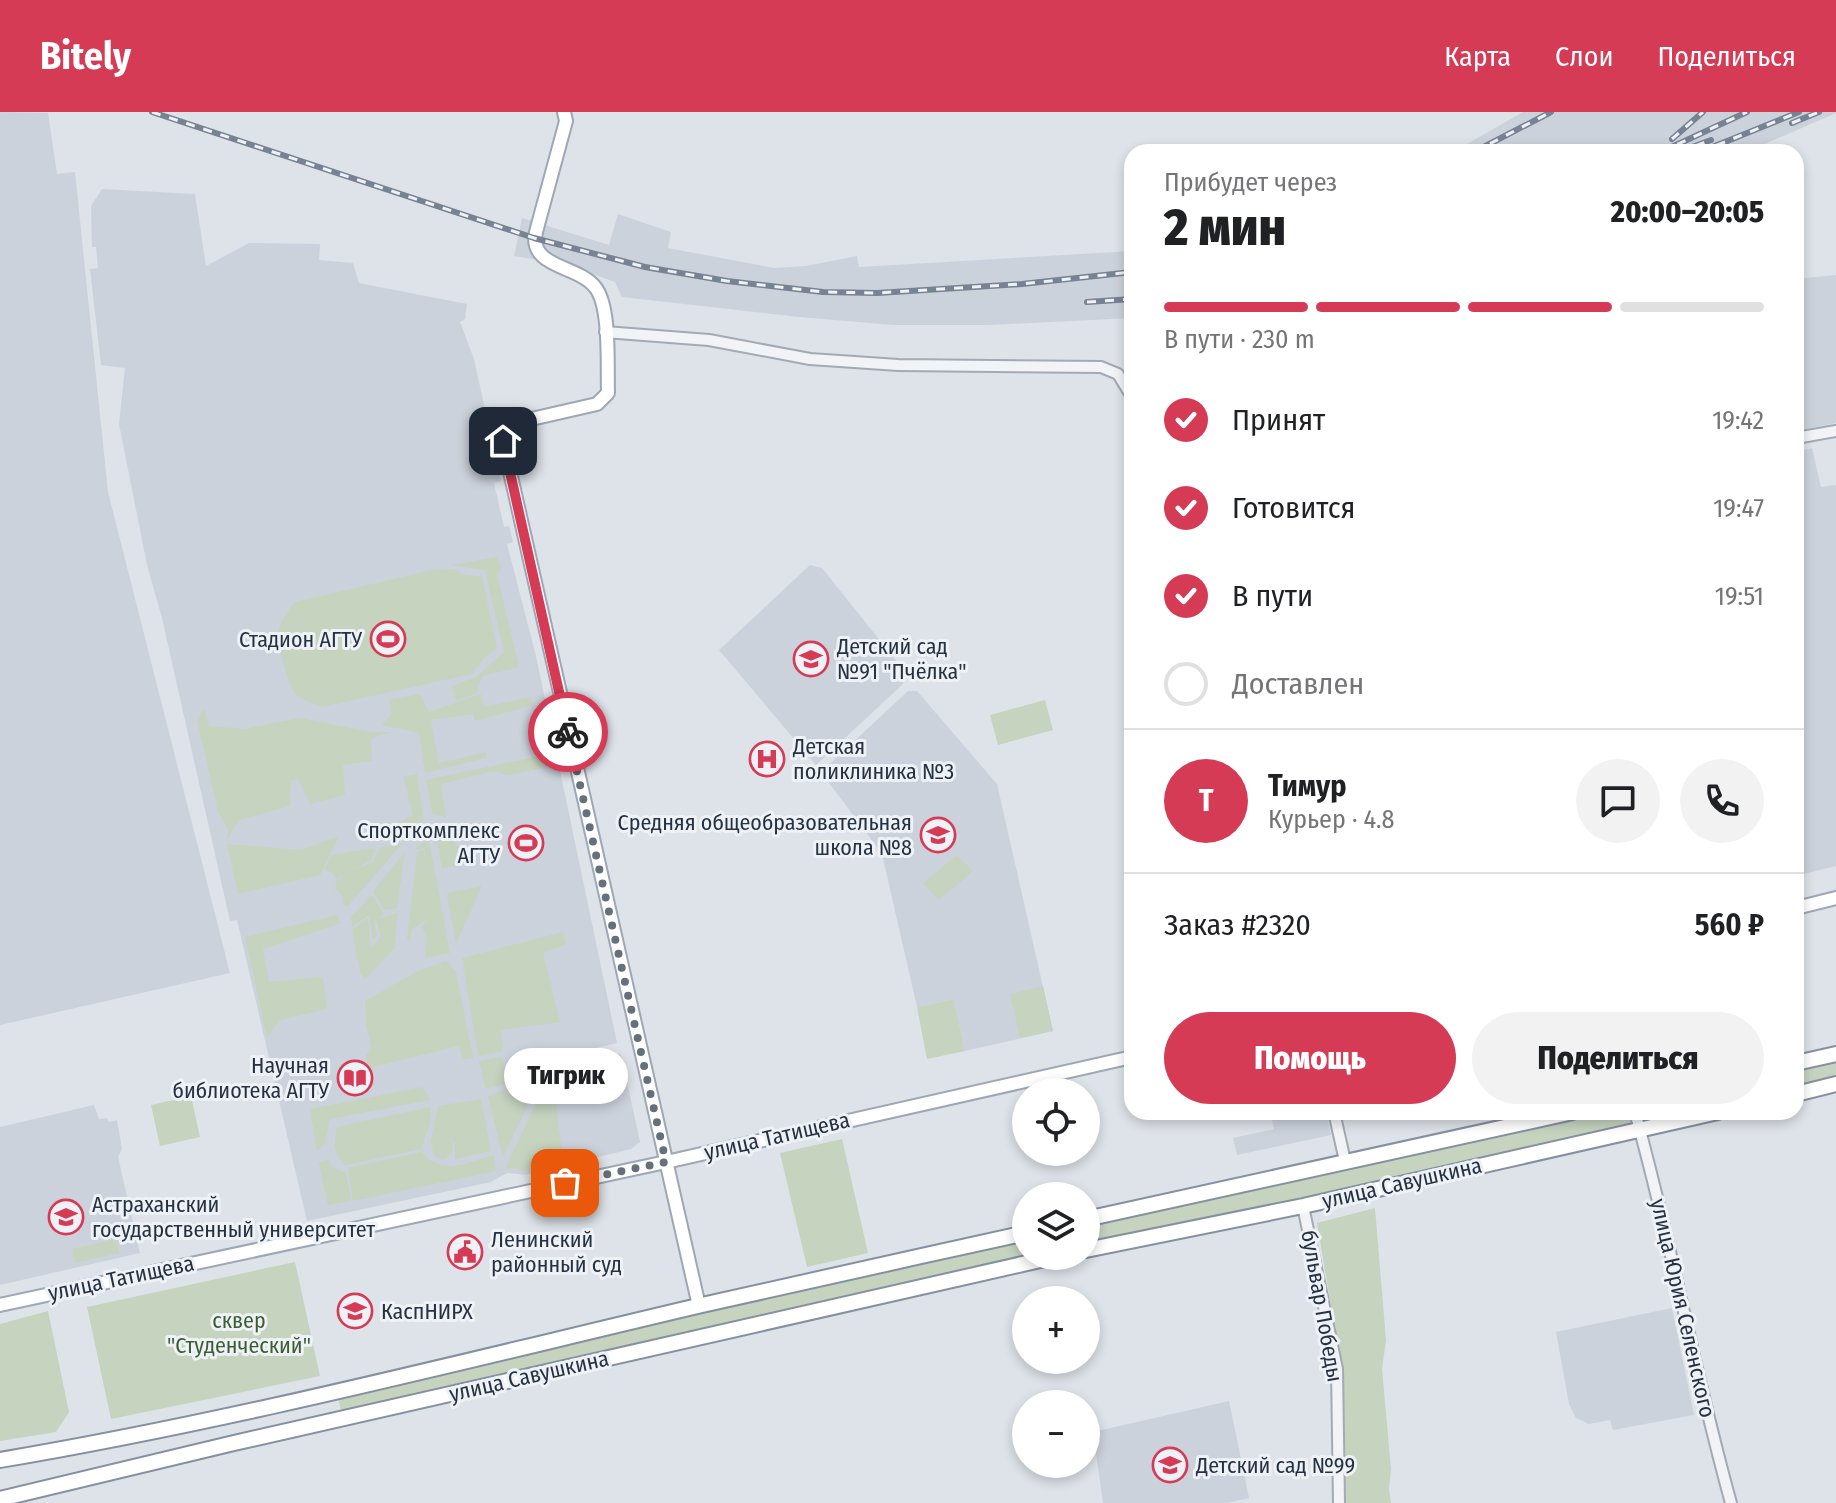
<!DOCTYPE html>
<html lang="ru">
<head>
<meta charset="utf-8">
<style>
  :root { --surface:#fff; --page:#f2f2f2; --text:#202124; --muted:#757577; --line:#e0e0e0; --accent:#d63b56 }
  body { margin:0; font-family:"Fira Sans Condensed",sans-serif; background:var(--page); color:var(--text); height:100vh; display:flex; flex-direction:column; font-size:30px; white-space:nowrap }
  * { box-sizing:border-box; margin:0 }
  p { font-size:26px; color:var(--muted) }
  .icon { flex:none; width:44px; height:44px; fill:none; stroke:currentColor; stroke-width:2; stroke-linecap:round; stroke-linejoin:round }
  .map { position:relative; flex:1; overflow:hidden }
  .sheet { position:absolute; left:1124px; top:32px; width:680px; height:976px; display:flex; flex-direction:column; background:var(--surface); border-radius:24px; box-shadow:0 4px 12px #0003 }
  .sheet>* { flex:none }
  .controls { position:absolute; left:1012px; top:966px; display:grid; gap:16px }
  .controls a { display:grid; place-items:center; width:88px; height:88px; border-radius:50%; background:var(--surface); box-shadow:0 4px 12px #0003; font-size:40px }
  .pin { position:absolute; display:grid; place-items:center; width:68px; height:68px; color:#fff; margin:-34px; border-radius:16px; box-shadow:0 4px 12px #0006 }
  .courier { position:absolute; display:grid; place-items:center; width:80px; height:80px; margin:-40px; border:6px solid #d63b56; border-radius:50%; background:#fff; color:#222; box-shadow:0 2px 10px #0007 }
  .bubble { position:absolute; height:56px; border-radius:28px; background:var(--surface); box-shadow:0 4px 12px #0003; font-size:26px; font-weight:800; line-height:56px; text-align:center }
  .head em { font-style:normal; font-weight:800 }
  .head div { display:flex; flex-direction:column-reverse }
  .head { display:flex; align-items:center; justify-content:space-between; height:136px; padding:0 40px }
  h1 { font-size:52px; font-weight:800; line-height:60px }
  .bar { display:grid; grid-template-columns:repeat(4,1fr); gap:12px 8px; align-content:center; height:96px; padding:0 40px }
  .bar i { height:10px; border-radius:6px; background:var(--line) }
  .bar .active { background:var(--accent) }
  .bar p { grid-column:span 4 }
  .line { display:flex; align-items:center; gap:20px; padding:0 40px; border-top:2px solid var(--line) }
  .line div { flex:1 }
  .round { display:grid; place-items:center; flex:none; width:84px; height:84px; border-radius:42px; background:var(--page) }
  ol { padding:0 40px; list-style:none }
  li { display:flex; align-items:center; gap:24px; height:88px }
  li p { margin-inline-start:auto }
  li .icon { padding:8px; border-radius:50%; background:var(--accent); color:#fff; stroke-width:4 }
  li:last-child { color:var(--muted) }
  li i { width:44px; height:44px; border:4px solid var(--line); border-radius:50% }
  .action { display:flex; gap:16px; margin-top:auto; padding:16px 40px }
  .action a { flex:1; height:92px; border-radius:48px; background:var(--accent); color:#fff; font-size:32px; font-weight:800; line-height:92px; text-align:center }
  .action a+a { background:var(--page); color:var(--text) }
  header { display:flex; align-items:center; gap:48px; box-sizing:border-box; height:112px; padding:0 40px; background:var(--accent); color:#fff }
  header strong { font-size:38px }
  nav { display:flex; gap:44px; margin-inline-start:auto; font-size:28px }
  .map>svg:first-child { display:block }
  .built { fill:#ccd2db }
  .green { fill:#c5d3bf }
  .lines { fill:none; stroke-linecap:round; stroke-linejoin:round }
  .minor-casing { stroke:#a3aab3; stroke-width:14 }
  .major-casing { stroke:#9da7b5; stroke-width:16 }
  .highway-casing { stroke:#8590a0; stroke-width:18 }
  .minor { stroke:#f1f3f7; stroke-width:10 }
  .major { stroke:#fff; stroke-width:12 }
  .highway { stroke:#fff; stroke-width:14 }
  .rail-casing { stroke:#778293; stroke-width:6 }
  .rail { stroke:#eef2f6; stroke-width:3; stroke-dasharray:9; stroke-linecap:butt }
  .done { stroke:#666f7c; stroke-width:8; stroke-dasharray:0 14.4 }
  .route { stroke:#d63b56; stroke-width:10 }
  .labels { text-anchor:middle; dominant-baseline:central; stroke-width:6; stroke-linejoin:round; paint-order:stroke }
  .poi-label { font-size:22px; fill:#263141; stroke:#eef2f6; text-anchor:start }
  .street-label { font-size:22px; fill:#263141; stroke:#eef2f6 }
  .park-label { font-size:22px; fill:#3c5d33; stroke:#eef2f6 }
</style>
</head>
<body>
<header>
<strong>Bitely</strong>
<nav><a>Карта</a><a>Слои</a><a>Поделиться</a></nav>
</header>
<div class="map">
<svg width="1836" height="1391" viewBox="0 0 1836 1391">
  <rect width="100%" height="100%" fill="#dee3e9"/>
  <g class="built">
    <path d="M 0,0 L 48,1 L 57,62 L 75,60 L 108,380 L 230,861 L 0,913 Z"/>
    <path d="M 1523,0 L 1836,0 L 1836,1 L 1746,40 L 1453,40 Z"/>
    <path d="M 102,77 L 195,82 L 206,154 L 249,131 L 320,132 L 319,148 L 353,151 L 359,171 L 467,192 L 465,207 L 460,210 L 474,247 L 501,369 L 494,371 L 504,415 L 509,414 L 513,430 L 507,432 L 536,544 L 617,931 L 596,936 L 599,947 L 621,942 L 640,1030 L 631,1037 L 525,1063 L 507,1061 L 491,1070 L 307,1109 L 237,808 L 230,809 L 162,506 L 147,453 L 119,312 L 125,256 L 101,253 L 90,157 L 98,156 L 96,135 L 92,135 L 91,94 Z"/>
    <path d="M 618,102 L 671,120 L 668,136 L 774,156 L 806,154 L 857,144 L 859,155 L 1132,139 L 1132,206 L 990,213 L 893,213 L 799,205 L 622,185 L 615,170 L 567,153 L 514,144 L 522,106 L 609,133 Z"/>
    <path d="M 1836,163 L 1836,311 L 1796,319 L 1796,167 Z"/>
    <path d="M 1812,336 L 1821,375 L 1836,373 L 1836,754 L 1796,764 L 1796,340 Z"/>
    <path d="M 810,453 L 822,456 L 902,556 L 904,562 L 903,572 L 816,653 L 719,538 Z"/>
    <path d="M 908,579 L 917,579 L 997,672 L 1053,919 L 965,939 L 954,887 L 917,895 L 882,742 L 821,660 Z"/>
    <path d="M 94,993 L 99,1007 L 107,1006 L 109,1010 L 117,1008 L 122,1037 L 118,1045 L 140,1141 L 0,1173 L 0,1015 Z"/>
    <path d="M 1306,1000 L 1326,1000 L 1331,1023 L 1237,1043 L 1233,1026 L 1274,1017 L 1272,1007 Z"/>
    <path d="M 1672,1196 L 1694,1303 L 1613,1318 L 1610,1308 L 1589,1312 L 1576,1306 L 1569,1292 L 1556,1220 Z"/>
    <path d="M 1229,1289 L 1249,1386 L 1227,1391 L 1103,1391 L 1093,1320 Z"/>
  </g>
  <g class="green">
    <path d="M 497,445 L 502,457 L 497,462 L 519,555 L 482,564 L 477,581 L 456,589 L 452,574 L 476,565 L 504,540 L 485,458 L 451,453 Z"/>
    <path d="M 454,457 L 463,462 L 482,465 L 497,536 L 485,545 L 472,562 L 322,595 C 312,591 301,588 294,580 C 287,571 277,528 279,518 C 281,507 289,498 295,490 L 432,458 Z"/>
    <path d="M 420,582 L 429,600 L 481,582 L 484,595 L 531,585 L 534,593 L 474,609 L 473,602 L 431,608 L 439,651 L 486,640 L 486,646 L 425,661 L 419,621 L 382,613 L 391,602 L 389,588 Z"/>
    <path d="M 1045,588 L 1053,618 L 998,633 L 990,603 Z"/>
    <path d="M 204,596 L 209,614 L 244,617 L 300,606 L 370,620 L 393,620 L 375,625 L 371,629 L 372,649 L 343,653 L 345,683 L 310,692 L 298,667 L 291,669 L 290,694 L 239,708 L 227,728 L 228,717 L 218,700 L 197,608 Z"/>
    <path d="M 544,643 L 547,655 L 508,663 L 493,659 L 441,672 L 446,706 L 432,701 L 426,668 Z"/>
    <path d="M 417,662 L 424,710 L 404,721 L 396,712 L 413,703 L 403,665 Z"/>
    <path d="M 442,719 L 473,748 L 442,757 L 436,723 Z"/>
    <path d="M 339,724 L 320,763 L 238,782 L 227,732 L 302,738 Z"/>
    <path d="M 429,728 L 450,841 L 425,846 L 427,826 L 422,814 L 430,806 L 412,817 L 410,830 L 407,826 L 417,740 L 423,737 L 426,748 L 424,736 L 416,738 L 416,735 Z"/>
    <path d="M 403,731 L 347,795 L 343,792 L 342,782 L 335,778 L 336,770 L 350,759 L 336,768 L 333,762 L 325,757 L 331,743 L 376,736 L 371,748 L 351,759 L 373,750 L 380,736 Z"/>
    <path d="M 405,740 L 397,796 L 384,798 L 373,779 Z"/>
    <path d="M 957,743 L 973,759 L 939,788 L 923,771 Z"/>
    <path d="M 482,774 L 456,832 L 447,781 Z"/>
    <path d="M 372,783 L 384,802 L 378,807 L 397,801 L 395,836 L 365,867 L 360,860 L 352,818 L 368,806 L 371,836 L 381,825 L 376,808 L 374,810 L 377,823 L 373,829 L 369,803 L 352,815 L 351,805 Z"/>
    <path d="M 337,803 L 341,811 L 263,837 L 269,870 L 323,865 L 327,897 L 280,908 L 267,926 L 245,825 Z"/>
    <path d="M 563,820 L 566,833 L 543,840 L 560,910 L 500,918 L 503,939 L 478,944 L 462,846 Z"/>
    <path d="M 446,849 L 456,860 L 473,946 L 463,948 L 459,934 L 368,956 L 366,943 L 372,938 L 366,912 L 365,889 L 416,860 Z"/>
    <path d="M 1043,874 L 1053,919 L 1020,926 L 1010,882 Z"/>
    <path d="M 954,887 L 965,939 L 927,947 L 917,895 Z"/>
    <path d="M 1836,942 L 1836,972 L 1796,981 L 1796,951 Z"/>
    <path d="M 501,945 L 506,965 L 530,960 L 516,969 L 486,977 L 479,949 Z"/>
    <path d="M 552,957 L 563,1049 L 523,1059 L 515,1056 L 505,1057 Z"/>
    <path d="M 542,963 L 503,1045 L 488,984 Z"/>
    <path d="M 423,975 L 430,988 L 330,1007 L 325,1032 L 317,1039 L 310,997 Z"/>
    <path d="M 191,984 L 200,1025 L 160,1034 L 151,993 Z"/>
    <path d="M 481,987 L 491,1039 L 455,1047 L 455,1031 L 446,1025 L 453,1031 L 452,1042 L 443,1047 L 436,1045 L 432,1039 L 433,1030 L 430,1032 L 438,994 Z"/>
    <path d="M 431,995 L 430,1011 L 421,1037 L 345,1053 C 333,1042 334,1030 337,1015 Z"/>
    <path d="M 1574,1000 L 1715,1000 L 1086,1138 L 1086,1107 Z"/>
    <path d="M 842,1027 L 868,1141 L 807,1155 L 780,1041 Z"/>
    <path d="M 422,1040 C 443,1065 467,1050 494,1043 L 496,1059 L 353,1089 L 348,1056 Z"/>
    <path d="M 329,1047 L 333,1056 L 346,1061 L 351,1089 L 328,1093 L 319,1051 Z"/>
    <path d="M 1375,1096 L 1386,1228 L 1382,1257 L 1391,1357 L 1389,1377 L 1391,1391 L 1341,1391 L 1342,1260 L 1317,1111 Z"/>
    <path d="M 1026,1121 L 1026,1144 L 1058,1144 L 342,1303 L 338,1285 Z"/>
    <path d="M 116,1127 L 119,1141 L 75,1151 L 72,1137 Z"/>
    <path d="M 295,1150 L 320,1264 L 111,1307 L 87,1195 Z"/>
    <path d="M 48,1199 L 69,1300 L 56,1320 L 0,1329 L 0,1212 Z"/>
  </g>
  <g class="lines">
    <g class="minor-casing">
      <g id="minor">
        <path d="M 605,220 L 709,228 L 810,247 L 898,253 L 1101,255 L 1118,262 L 1132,285"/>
        <path d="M 1796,326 L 1836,319"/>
        <path d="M 1334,1000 L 1345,1049"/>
        <path d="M 1635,1000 C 1671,1129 1695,1262 1731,1391"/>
        <path d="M 1303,1094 L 1337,1257 L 1339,1391"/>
      </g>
    </g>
    <g class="major-casing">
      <g id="major">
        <path d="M 564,0 L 566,9 L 536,120 C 528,156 578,153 595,175 C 611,194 607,255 608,281 L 597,292 L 527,308 L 517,314 L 503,329 L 699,1194"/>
        <path d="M 1796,796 L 1836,786"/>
        <path d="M 0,1193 L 666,1050 L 1132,945"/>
      </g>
    </g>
    <g class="highway-casing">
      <g id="highway">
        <path d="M 1796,951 L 1836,942"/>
        <path d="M 1796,982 L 1836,972"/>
        <path d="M 1086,1107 L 1573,1000"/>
        <path d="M 1086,1138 L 1303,1094 L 1718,1000"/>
        <path d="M 0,1348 C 237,1308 468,1248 702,1193 C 810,1168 918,1145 1026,1121"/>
        <path d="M 0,1387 L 234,1331 L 1058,1144"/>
      </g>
    </g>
    <use href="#minor" class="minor"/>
    <use href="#major" class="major"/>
    <use href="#highway" class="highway"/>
    <g class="rail-casing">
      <g id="rail">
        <path d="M 152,0 L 534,126 L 645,155 L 727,169 L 823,180 L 877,181 L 1022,172 L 1132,160"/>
        <path d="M 1792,11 L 1819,0"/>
        <path d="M 1672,27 L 1703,0"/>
        <path d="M 1474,40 L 1551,0"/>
        <path d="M 1661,40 L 1747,0"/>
        <path d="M 1679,40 L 1711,28"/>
        <path d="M 1700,40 L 1799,0"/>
        <path d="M 1087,190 L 1132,187"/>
      </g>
    </g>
    <use href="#rail" class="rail"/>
  </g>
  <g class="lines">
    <path class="done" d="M 565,1071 L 666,1050 L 568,620"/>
    <path class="route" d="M 503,329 L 568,620"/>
  </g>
  <defs>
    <g id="stadium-ring" transform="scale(1.8)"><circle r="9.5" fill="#eef2f6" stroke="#d63b56" stroke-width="1.5"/><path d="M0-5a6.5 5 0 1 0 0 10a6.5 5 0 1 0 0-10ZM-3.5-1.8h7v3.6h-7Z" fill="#d63b56"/></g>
    <g id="school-ring" transform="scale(1.8)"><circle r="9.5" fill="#eef2f6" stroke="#d63b56" stroke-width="1.5"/><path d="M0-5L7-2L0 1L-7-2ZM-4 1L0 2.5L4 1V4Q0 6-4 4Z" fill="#d63b56"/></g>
    <g id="hospital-ring" transform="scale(1.8)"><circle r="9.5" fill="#eef2f6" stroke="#d63b56" stroke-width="1.5"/><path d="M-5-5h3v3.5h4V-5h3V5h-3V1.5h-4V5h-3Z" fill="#d63b56"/></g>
    <g id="library-ring" transform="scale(1.8)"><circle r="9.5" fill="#eef2f6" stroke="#d63b56" stroke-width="1.5"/><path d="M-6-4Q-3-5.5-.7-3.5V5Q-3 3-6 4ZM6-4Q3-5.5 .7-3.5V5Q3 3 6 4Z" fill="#d63b56"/></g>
    <g id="university-ring" transform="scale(1.8)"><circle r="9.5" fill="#eef2f6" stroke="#d63b56" stroke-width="1.5"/><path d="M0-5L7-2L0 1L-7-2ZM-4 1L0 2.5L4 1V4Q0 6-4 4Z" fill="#d63b56"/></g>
    <g id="civic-ring" transform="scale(1.8)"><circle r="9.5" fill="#eef2f6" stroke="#d63b56" stroke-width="1.5"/><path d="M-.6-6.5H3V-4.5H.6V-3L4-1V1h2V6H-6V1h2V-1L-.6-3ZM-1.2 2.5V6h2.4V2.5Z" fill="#d63b56"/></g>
  </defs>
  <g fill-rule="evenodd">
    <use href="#stadium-ring" x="388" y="527"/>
    <use href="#school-ring" x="811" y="547"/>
    <use href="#hospital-ring" x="767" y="647"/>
    <use href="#school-ring" x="938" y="723"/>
    <use href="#stadium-ring" x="526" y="731"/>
    <use href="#library-ring" x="355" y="966"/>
    <use href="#university-ring" x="66" y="1105"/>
    <use href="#civic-ring" x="465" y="1140"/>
    <use href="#university-ring" x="355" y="1199"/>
    <use href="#school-ring" x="1170" y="1353"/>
  </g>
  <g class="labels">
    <g class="poi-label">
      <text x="362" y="527" text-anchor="end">Стадион АГТУ</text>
      <text x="837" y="534">Детский сад<tspan x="837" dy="25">№91 "Пчёлка"</tspan></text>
      <text x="793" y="634">Детская<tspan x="793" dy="25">поликлиника №3</tspan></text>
      <text x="912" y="710" text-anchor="end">Средняя общеобразовательная<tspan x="912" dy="25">школа №8</tspan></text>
      <text x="500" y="718" text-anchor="end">Спорткомплекс<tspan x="500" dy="25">АГТУ</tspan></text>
      <text x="329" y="953" text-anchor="end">Научная<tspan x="329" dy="25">библиотека АГТУ</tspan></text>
      <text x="92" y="1092">Астраханский<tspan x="92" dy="25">государственный университет</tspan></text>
      <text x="491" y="1127">Ленинский<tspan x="491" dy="25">районный суд</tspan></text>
      <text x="381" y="1199">КаспНИРХ</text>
      <text x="1196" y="1353">Детский сад №99</text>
    </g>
    <g class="street-label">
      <text transform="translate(777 1024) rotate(-13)">улица Татищева</text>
      <text transform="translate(1402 1071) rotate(-13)">улица Савушкина</text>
      <text transform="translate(121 1166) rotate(-12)">улица Татищева</text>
      <text transform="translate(1322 1194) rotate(80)">бульвар Победы</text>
      <text transform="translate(1683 1196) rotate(77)">улица Юрия Селенского</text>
      <text transform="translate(529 1264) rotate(-13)">улица Савушкина</text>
    </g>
    <g class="park-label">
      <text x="239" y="1208">сквер<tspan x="239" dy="25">"Студенческий"</tspan></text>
    </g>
  </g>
</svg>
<div class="controls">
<a><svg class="icon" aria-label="locate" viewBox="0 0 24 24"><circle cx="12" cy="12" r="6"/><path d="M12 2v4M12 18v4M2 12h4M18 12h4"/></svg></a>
<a><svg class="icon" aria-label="layers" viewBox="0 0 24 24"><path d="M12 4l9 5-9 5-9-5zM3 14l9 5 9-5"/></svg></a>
<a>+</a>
<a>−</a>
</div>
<div class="pin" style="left:565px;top:1071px;background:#ea580c"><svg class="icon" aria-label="bag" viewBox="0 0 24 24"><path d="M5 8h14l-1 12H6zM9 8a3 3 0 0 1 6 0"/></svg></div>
<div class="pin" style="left:503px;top:329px;background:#1f2937"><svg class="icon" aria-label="home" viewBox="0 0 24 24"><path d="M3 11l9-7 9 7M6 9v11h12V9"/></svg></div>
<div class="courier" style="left:568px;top:620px"><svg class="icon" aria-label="bike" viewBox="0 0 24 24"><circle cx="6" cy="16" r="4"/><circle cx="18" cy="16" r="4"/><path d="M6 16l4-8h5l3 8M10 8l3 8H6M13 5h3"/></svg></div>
<div class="bubble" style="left:504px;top:936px;width:124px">Тигрик</div>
<section class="sheet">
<div class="head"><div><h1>2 мин</h1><p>Прибудет через</p></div><em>20:00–20:05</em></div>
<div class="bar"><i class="active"></i><i class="active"></i><i class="active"></i><i></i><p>В пути · 230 m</p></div>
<ol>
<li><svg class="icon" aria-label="check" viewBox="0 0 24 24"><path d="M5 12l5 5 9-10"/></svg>Принят<p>19:42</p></li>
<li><svg class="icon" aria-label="check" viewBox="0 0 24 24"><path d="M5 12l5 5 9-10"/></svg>Готовится<p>19:47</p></li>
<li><svg class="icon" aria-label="check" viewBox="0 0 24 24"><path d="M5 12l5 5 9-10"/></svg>В пути<p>19:51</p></li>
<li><i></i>Доставлен</li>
</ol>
<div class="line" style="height:144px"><b class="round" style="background:var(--accent);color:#fff">Т</b><div><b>Тимур</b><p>Курьер · 4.8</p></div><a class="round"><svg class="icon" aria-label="chat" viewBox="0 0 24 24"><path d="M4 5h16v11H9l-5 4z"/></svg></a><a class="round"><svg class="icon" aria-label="phone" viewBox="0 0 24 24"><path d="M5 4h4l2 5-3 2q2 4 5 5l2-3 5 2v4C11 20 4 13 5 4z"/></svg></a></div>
<div class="line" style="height:104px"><div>Заказ #2320</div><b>560 ₽</b></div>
<div class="action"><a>Помощь</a><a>Поделиться</a></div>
</section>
</div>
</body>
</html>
